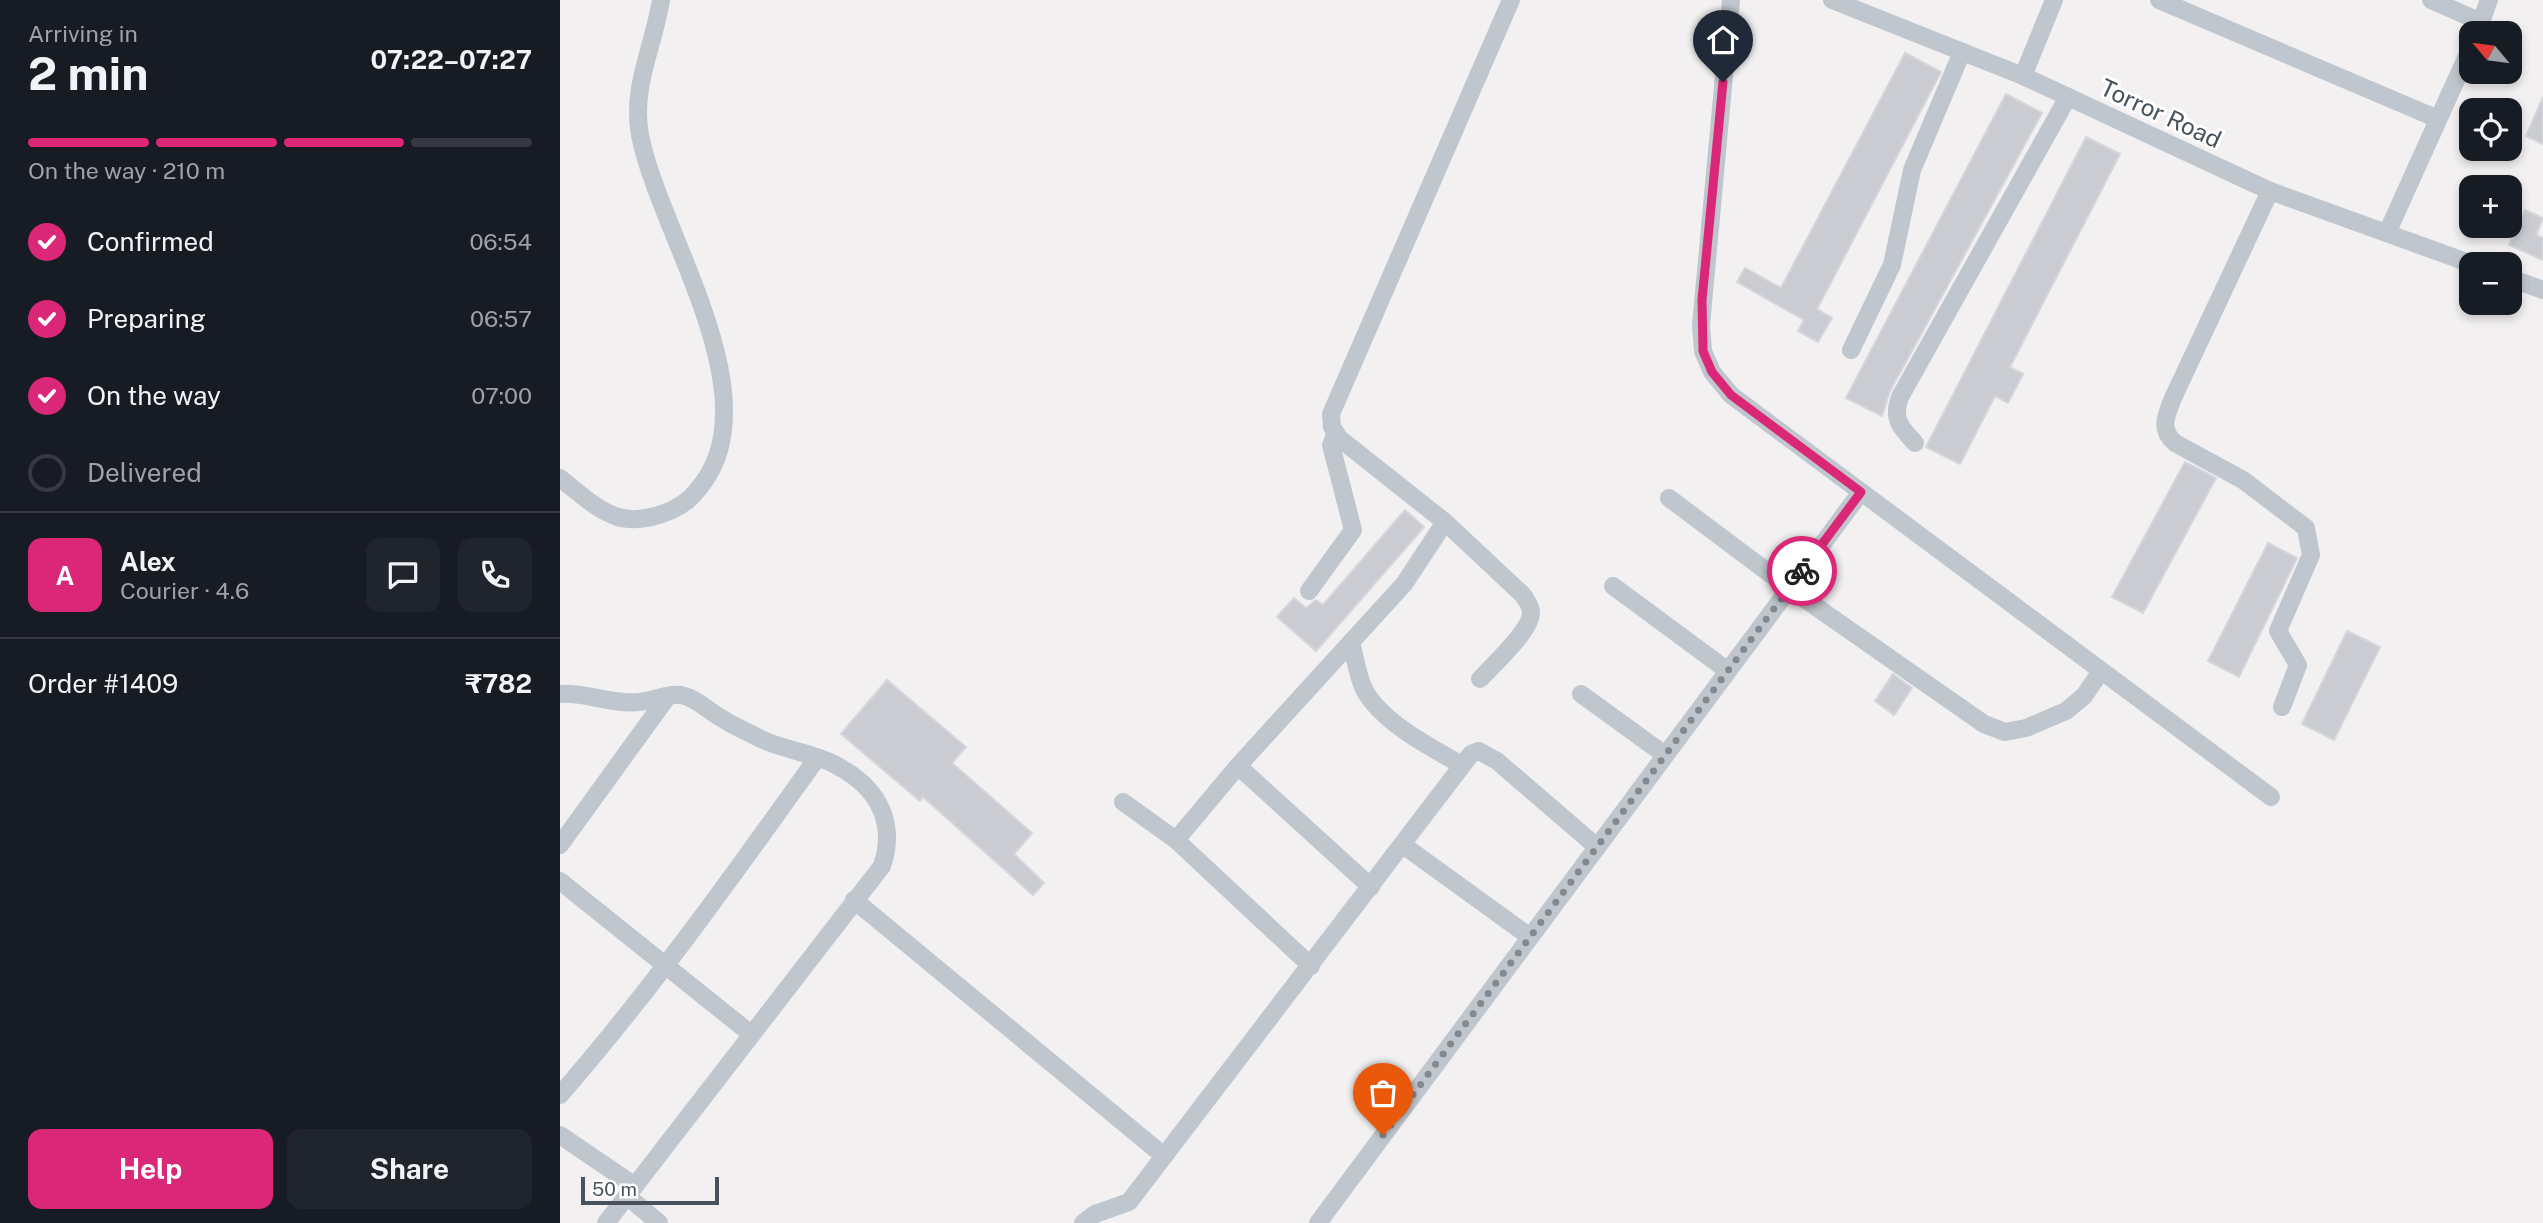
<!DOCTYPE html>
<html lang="en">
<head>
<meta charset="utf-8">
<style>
  :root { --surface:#171b24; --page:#20242c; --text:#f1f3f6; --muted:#9ea1a6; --line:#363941; --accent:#db2777 }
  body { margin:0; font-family:"Public Sans",sans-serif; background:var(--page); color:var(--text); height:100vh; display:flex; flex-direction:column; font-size:26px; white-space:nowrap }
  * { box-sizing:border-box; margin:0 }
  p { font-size:23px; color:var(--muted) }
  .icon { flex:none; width:38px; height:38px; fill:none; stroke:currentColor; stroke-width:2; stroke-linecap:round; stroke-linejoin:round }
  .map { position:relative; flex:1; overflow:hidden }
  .side { display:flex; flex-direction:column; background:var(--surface); width:560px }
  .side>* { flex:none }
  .needle { width:46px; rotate:299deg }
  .fabs { position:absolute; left:1899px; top:21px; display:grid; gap:14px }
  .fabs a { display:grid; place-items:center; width:63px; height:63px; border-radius:14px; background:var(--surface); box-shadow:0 4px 10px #0003; font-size:35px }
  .scale { position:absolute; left:21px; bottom:18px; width:138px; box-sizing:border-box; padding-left:7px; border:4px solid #49525c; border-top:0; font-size:19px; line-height:24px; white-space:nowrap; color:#49525c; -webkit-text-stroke:5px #fff; paint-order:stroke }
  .pin { position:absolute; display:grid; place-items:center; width:60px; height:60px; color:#fff; margin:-72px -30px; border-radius:50% 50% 50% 0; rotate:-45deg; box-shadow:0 0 7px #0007 }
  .pin .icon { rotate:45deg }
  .courier { position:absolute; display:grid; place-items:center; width:70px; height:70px; margin:-35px; border:5px solid #db2777; border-radius:50%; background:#fff; color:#222; box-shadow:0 2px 9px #0007 }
  .head em { font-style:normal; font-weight:700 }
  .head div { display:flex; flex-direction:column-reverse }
  .head { display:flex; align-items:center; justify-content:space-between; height:119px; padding:0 28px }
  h1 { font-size:46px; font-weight:700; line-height:52px }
  .bar { display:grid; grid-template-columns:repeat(4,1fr); gap:10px 7px; align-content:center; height:84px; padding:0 28px }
  .bar i { height:9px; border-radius:5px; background:var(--line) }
  .bar .current { background:var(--accent) }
  .bar p { grid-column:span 4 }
  .line { display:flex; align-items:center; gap:18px; padding:0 28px; border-top:2px solid var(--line) }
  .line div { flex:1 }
  .round { display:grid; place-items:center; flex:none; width:74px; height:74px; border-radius:14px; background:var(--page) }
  ol { padding:0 28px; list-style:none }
  li { display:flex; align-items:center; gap:21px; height:77px }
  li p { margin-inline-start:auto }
  li .icon { padding:7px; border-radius:50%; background:var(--accent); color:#fff; stroke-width:4 }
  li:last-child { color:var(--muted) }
  li i { width:38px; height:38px; border:4px solid var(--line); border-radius:50% }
  .primary-button { display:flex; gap:14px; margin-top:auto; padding:14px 28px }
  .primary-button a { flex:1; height:80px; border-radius:14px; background:var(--accent); color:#fff; font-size:28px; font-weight:700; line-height:80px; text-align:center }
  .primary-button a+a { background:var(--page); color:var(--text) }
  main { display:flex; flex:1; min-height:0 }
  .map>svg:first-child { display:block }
  .building { fill:#caccd2; stroke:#d4d6db; stroke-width:2 }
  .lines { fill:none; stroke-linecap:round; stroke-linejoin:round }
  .minor { stroke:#bfc6cd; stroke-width:18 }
  .done { stroke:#848990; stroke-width:7; stroke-dasharray:0 12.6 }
  .route { stroke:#db2777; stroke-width:9 }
  .labels { text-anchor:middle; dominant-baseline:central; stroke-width:6; stroke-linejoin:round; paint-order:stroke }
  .street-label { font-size:24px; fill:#49525c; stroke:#fff }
</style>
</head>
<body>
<main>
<section class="side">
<div class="head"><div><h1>2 min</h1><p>Arriving in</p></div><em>07:22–07:27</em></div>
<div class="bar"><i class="current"></i><i class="current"></i><i class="current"></i><i></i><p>On the way · 210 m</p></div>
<ol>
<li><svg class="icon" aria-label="check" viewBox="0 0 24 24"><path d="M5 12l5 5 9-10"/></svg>Confirmed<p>06:54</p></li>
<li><svg class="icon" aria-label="check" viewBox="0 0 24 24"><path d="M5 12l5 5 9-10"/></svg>Preparing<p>06:57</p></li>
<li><svg class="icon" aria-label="check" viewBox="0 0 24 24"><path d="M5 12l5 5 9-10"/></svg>On the way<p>07:00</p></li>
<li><i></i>Delivered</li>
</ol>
<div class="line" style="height:126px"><b class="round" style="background:var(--accent);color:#fff">A</b><div><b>Alex</b><p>Courier · 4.6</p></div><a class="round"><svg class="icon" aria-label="chat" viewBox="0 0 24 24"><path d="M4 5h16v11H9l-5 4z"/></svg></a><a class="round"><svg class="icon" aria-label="phone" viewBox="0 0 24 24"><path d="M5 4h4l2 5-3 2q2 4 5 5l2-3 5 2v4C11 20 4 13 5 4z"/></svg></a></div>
<div class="line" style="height:91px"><div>Order #1409</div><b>₹782</b></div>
<div class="primary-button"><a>Help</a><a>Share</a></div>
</section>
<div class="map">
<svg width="1983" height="1223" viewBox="0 0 1983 1223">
  <rect width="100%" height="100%" fill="#f2f0f0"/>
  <g class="building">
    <path d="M 1345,53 L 1381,72 L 1257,309 L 1272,318 L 1258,342 L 1238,331 L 1244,320 L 1177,282 L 1185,268 L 1221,288 Z"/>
    <path d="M 1446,94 L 1482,113 L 1330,391 L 1322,416 L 1286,398 Z"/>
    <path d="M 1983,97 L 1983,144 L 1966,136 Z"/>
    <path d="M 1526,137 L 1560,154 L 1450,367 L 1463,374 L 1448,403 L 1435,396 L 1400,464 L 1366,447 Z"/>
    <path d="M 1965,210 L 1983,218 L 1976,235 L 1983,238 L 1983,260 L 1949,245 Z"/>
    <path d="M 1625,462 L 1656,478 L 1583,613 L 1552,597 Z"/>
    <path d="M 845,510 L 864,527 L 756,651 L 717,617 L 734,598 L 746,608 L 756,600 L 763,605 Z"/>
    <path d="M 1708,543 L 1737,558 L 1679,677 L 1648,661 Z"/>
    <path d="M 1787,631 L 1820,647 L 1774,740 L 1742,724 Z"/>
    <path d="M 1333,674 L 1352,688 L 1334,715 L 1315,701 Z"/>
    <path d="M 327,680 L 406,747 L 392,763 L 472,833 L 454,854 L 484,883 L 473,895 L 363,797 L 360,801 L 281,734 Z"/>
  </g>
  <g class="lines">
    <g class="minor">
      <path d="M 1171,0 L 1141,325 L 1143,351 L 1152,372 L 1171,395 L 1711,797"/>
      <path d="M 1272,0 L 1463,76 L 1710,191 L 1912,264"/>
      <path d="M 1599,0 L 1878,119"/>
      <path d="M 1871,0 L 1921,22"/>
      <path d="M 1917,33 L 1929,0"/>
      <path d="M 1463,76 L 1494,0"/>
      <path d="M 1710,191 L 1613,398 C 1606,416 1599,429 1615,443 L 1683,480 L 1746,528 L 1751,555 L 1718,631 L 1738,665 L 1722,707"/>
      <path d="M 1827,233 L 1911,47"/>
      <path d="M 1950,278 L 1983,290"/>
      <path d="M 1291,350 L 1332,265 L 1352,170 L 1402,52"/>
      <path d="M 1355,443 C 1340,427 1332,419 1340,397 L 1508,97"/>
      <path d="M 0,478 C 40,510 60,533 112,510 C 127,503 133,496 143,483 C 210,392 98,230 80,135 C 71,88 94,45 101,0"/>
      <path d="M 1109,498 L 1229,588 L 1424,724 L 1445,732 L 1466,728 L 1506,711 L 1524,696 L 1541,671"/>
      <path d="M 885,522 L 963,595 C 966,600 970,605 971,611 C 973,629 933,665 920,679"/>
      <path d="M 1053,586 L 1168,671"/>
      <path d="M 749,591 L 793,530 L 771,445 L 776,433"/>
      <path d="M 791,642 C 795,657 797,674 804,689 C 820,721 871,748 902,765"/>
      <path d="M 0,694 C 27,692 51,705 79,702 C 93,701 107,693 121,695 C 137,698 149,712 163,719 C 175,727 188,732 201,739 C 226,751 257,753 281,768 C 320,790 336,825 322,866 L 67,1196"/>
      <path d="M 1021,694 L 1105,755"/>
      <path d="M 678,766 L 811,887"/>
      <path d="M 563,802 L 616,840 L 678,766 L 844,584 L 885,522 L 779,438 L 772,427 L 771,414 L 951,0"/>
      <path d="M 616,840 L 751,966"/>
      <path d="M 0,845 L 108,696"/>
      <path d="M 843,845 L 970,937"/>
      <path d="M 0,881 L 191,1034"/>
      <path d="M 294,900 L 604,1156"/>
      <path d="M 0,1095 C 93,988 175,873 257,758"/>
      <path d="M 0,1135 L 75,1186"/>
      <path d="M 46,1223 L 67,1196 L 99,1223"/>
      <path d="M 523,1223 L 535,1214 L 569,1202 L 911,754 L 919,751 L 937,761 L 1037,847"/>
      <path d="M 758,1223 L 1301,492"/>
    </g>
  </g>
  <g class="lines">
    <path class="done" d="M 823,1135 L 1242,571"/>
    <path class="route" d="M 1163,82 L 1142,300 L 1143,351 L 1152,372 L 1171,395 L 1301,492 L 1242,571"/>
  </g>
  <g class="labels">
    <g class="street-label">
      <text transform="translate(1601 113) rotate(25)">Torror Road</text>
    </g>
  </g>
</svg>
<div class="fabs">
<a><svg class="needle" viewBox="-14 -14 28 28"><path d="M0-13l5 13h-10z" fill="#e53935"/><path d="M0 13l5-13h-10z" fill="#9ea1a6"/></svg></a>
<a><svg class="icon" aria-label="locate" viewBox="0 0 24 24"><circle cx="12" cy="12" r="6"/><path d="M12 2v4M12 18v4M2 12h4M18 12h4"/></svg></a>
<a>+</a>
<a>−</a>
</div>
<div class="scale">50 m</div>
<div class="pin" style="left:823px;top:1135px;background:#ea580c"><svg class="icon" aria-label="bag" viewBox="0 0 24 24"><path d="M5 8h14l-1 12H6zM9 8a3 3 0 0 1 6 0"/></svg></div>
<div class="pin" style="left:1163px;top:82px;background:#1f2937"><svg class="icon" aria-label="home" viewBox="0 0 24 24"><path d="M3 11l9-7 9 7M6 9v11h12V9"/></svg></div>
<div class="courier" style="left:1242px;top:571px"><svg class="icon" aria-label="bike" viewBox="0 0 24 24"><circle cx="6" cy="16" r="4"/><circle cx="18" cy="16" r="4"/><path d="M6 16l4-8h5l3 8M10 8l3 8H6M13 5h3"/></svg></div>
</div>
</main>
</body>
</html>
